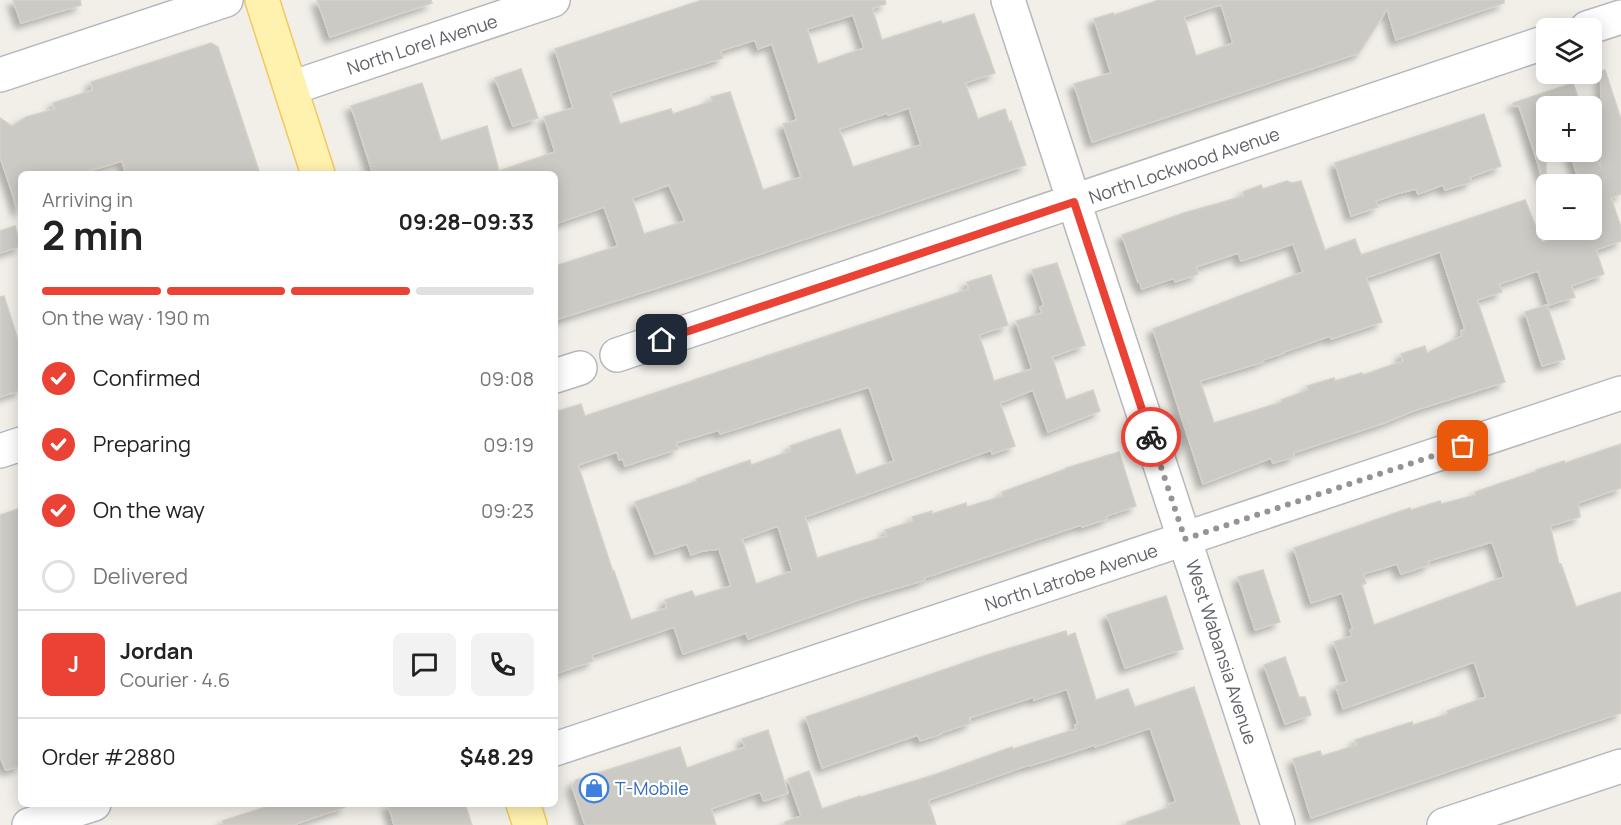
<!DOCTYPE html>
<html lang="en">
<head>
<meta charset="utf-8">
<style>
  :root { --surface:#fff; --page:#f2f2f2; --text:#222; --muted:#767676; --line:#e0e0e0; --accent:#ea4335 }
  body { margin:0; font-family:Manrope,sans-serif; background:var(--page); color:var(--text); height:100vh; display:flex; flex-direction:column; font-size:22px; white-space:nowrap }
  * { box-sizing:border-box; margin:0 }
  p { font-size:20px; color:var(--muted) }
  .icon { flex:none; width:33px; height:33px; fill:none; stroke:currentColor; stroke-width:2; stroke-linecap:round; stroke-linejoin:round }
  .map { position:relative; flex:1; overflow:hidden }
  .details { position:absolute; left:18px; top:171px; width:540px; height:636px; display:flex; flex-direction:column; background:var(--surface); border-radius:9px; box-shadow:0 3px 15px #0003 }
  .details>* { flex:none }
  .controls { position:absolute; left:1536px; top:18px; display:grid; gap:12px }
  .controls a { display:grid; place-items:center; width:66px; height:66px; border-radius:9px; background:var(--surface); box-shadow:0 3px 15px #0003; font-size:30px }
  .pin { position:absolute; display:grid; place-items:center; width:51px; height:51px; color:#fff; margin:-26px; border-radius:12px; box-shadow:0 3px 9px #0006 }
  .courier { position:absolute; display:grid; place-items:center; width:60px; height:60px; margin:-30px; border:4px solid #ea4335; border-radius:50%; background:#fff; color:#222; box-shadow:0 2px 8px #0007 }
  .head em { font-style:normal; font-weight:700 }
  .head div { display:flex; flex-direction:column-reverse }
  .head { display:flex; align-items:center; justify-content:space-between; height:102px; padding:0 24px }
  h1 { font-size:39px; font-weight:700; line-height:45px }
  .bar { display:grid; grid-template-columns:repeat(4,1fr); gap:9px 6px; align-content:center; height:72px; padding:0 24px }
  .bar i { height:8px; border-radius:4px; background:var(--line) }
  .bar .active { background:var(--accent) }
  .bar p { grid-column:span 4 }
  .line { display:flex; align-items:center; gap:15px; padding:0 24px; border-top:2px solid var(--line) }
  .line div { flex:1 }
  .round { display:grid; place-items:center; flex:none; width:63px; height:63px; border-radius:9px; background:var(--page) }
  ol { padding:0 24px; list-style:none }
  li { display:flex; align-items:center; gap:18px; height:66px }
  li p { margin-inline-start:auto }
  li .icon { padding:6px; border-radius:50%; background:var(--accent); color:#fff; stroke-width:4 }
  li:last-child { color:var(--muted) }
  li i { width:33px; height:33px; border:3px solid var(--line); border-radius:50% }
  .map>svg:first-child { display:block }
  .building { fill:#cccac5; stroke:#d6d1c6; stroke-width:1.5; fill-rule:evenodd; filter:url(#shadow) }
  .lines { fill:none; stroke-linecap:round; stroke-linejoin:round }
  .minor-casing { stroke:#b5b8bc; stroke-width:36 }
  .major-casing { stroke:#f2c960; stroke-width:36 }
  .minor { stroke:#fff; stroke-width:33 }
  .major { stroke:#fff2af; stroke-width:33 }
  .done { stroke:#929495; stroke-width:6; stroke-dasharray:0 10.8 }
  .route { stroke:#ea4335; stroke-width:8 }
  .labels { text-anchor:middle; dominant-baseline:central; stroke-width:4.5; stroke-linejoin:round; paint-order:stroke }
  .street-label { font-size:18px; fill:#5f6368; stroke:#fff }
  .shop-label { font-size:18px; fill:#366cbe; stroke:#fff; text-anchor:start }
</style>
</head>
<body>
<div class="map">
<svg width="1621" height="825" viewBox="0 0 1621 825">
  <defs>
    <filter id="shadow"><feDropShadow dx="-5.5" dy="5.5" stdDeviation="3" flood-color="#0004"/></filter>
  </defs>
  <rect width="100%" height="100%" fill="#f1efe8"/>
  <g class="building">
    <path d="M 13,0 L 80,0 L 81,5 L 21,23 Z"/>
    <path d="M 317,0 L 431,0 L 432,3 L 330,37 Z"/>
    <path d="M 702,0 L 885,0 L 886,4 L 872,8 L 882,40 L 941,21 L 942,24 L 974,14 L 995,73 L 965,83 L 978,119 L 1005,109 L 1009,122 L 1011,121 L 1026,165 L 692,277 L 555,320 L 555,266 L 618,246 L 604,207 L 555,224 L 555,174 L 373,174 L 351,106 L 422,83 L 441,141 L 487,126 L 499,171 L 555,152 L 544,117 L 573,108 L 555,49 ZM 853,15 L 864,48 L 818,64 L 807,29 ZM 755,40 L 758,49 L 772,44 L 797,120 L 783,124 L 801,177 L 763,190 L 730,92 L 711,97 L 712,101 L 673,114 L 671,109 L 620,124 L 610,93 L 723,58 L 720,51 ZM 909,108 L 921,145 L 853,167 L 839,129 L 887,113 L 888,115 ZM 669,185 L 685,221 L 644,234 L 632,198 Z"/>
    <path d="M 1159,0 L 1504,0 L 1504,3 L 1396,40 L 1387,9 L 1359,53 L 1092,142 L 1074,84 L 1111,73 L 1094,19 L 1113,13 L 1114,15 ZM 1221,4 L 1233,43 L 1196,56 L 1184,17 Z"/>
    <path d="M 211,43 L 218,47 L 260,174 L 126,174 L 122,161 L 79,174 L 21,174 L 21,209 L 18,210 L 0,157 L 0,118 L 12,126 L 26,117 L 55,109 L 53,103 L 93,90 L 91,82 Z"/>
    <path d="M 521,69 L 538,118 L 513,126 L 495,78 Z"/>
    <path d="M 1605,70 L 1621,119 L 1621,194 L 1611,198 L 1621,227 L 1621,241 L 1596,250 L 1604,274 L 1571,286 L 1575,297 L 1549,305 L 1538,271 L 1499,284 L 1502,292 L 1477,300 L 1505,382 L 1413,411 L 1384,423 L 1293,453 L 1294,457 L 1273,463 L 1271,458 L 1203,484 L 1153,329 L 1303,272 L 1293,244 L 1241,261 L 1238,253 L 1196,267 L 1198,274 L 1175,282 L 1174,278 L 1142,289 L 1139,281 L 1138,282 L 1122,235 L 1184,213 L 1244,196 L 1243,192 L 1261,185 L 1263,189 L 1287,181 L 1292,183 L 1301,181 L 1325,250 L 1355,239 L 1361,255 L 1525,200 L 1542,242 L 1581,230 L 1592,230 L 1592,184 L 1580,184 L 1570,152 L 1595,152 L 1601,169 L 1601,71 ZM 1440,252 L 1465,329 L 1461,331 L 1462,336 L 1427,353 L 1425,346 L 1401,354 L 1403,361 L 1363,375 L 1362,373 L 1335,381 L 1334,378 L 1307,386 L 1308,390 L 1281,400 L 1282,402 L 1214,423 L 1200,381 L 1263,362 L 1263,360 L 1284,353 L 1284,352 L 1330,336 L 1331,339 L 1382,322 L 1366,278 Z"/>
    <path d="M 1573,83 L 1581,106 L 1546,106 L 1546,178 L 1543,179 L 1519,106 L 1513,106 L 1513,103 Z"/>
    <path d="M 1484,114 L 1501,166 L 1470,177 L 1471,182 L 1445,190 L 1443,185 L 1418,194 L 1416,189 L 1396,194 L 1376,201 L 1378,207 L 1351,216 L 1335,163 Z"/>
    <path d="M 15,226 L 21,246 L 0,253 L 0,231 Z"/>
    <path d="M 1057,263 L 1085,345 L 1052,357 L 1066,400 L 1093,390 L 1100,411 L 1048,432 L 1033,390 L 1000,403 L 1015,446 L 992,454 L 991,450 L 805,517 L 817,558 L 887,536 L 885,530 L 913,521 L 912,517 L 932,511 L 932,514 L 966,503 L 967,507 L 1003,496 L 1002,492 L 1066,469 L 1066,468 L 1119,452 L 1136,506 L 1107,516 L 1107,519 L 1082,527 L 1081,525 L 924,578 L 925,580 L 864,598 L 748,639 L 746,633 L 683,654 L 674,627 L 592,655 L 593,661 L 555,674 L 555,412 L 581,404 L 585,416 L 969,289 L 967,282 L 991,275 L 1008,325 L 979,335 L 994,381 L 1032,369 L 1016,321 L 1042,313 L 1040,307 L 1044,306 L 1032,270 ZM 869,387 L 894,461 L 856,475 L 840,429 L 790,446 L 791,451 L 751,465 L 750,460 L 696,479 L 697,481 L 635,502 L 655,554 L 687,544 L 691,555 L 702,551 L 719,549 L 731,586 L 695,597 L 692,591 L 665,600 L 667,608 L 631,620 L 614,571 L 613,572 L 578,465 L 617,452 L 619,460 L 623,459 L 625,466 L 678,449 L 676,443 L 719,430 L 720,434 ZM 778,526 L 792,571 L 756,584 L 742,539 Z"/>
    <path d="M 4,296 L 21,349 L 21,390 L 0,397 L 0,297 Z"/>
    <path d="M 1547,305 L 1565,359 L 1542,366 L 1525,312 Z"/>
    <path d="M 1621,444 L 1621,488 L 1578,503 L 1580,517 L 1550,526 L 1559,564 L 1561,564 L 1576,607 L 1621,592 L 1621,713 L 1311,818 L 1293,759 L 1320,751 L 1322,756 L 1357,745 L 1355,740 L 1412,722 L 1413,725 L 1448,714 L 1447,711 L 1486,697 L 1474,662 L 1343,709 L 1336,686 L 1347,681 L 1334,642 L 1352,636 L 1350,630 L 1353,629 L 1342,593 L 1311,603 L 1294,548 L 1410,508 L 1411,510 L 1440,501 L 1441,504 L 1476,495 L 1475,492 L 1537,471 L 1536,470 L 1564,461 L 1565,463 ZM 1492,542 L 1504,577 L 1374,625 L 1362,585 L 1366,583 L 1363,574 L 1397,564 L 1401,574 L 1429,565 L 1428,561 Z"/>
    <path d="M 21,508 L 21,766 L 6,770 L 0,757 L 0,515 Z"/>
    <path d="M 1263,570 L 1280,622 L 1255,630 L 1238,577 Z"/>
    <path d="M 1166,596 L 1183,649 L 1125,668 L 1107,615 Z"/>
    <path d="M 1066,631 L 1067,636 L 1075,633 L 1096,700 L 1128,689 L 1135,707 L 1194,687 L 1240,825 L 1127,825 L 1127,822 L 1170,807 L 1169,804 L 1176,802 L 1150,728 L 1095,747 L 1095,745 L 1030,766 L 1029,765 L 929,800 L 928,800 L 936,825 L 785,825 L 785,822 L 801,816 L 788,779 L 809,771 L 822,809 L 860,796 L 861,797 L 934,775 L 1012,747 L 1013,749 L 1076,729 L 1075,725 L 1078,724 L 1067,689 L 1034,700 L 1034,697 L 969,718 L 971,723 L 940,733 L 941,734 L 920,741 L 918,735 L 822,768 L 806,717 L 987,655 Z"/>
    <path d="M 1285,657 L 1299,697 L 1305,697 L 1311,715 L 1285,724 L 1264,665 Z"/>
    <path d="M 768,730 L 788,793 L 764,801 L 760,792 L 711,809 L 716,825 L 585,825 L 572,786 L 576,780 L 680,747 L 687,768 L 745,747 L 742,739 Z"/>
    <path d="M 275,804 L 345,804 L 345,807 L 293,825 L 223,825 L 222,821 Z"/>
    <path d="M 388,804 L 465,804 L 472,825 L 394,825 Z"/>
  </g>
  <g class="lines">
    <g class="minor-casing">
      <g id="minor">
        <path d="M 1008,0 L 1278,825"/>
        <path d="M 1587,28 L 1621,17"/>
        <path d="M 0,75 L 226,0"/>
        <path d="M 291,88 L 553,0"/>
        <path d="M 617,355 L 1546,42"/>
        <path d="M 555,376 L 580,368"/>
        <path d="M 0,451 L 21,444"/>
        <path d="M 555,749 L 1621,393"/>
        <path d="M 29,825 L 94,804"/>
        <path d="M 1444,825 L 1621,766"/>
      </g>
    </g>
    <g class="major-casing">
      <g id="major">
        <path d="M 262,0 L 318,174"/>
        <path d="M 523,804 L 530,825"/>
      </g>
    </g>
    <use href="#minor" class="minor"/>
    <use href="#major" class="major"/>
  </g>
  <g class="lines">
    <path class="done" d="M 1151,437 L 1185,539 L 1463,446"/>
    <path class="route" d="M 662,340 L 1074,202 L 1151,437"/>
  </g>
  <defs>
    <g id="shop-ring" transform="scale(1.5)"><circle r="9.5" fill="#fff" stroke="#3f7fe0" stroke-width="1.5"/><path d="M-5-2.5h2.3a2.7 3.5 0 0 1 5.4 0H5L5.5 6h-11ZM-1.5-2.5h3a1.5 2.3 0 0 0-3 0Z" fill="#3f7fe0"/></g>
  </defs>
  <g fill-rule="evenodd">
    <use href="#shop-ring" x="594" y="788"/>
  </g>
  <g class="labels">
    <g class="street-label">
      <text transform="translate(422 44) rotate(-18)">North Lorel Avenue</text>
      <text transform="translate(1184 165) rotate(-19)">North Lockwood Avenue</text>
      <text transform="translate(1071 577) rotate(-18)">North Latrobe Avenue</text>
      <text transform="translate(1222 652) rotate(72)">West Wabansia Avenue</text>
    </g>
    <g class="shop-label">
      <text x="615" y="788">T-Mobile</text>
    </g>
  </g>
</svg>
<div class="controls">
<a><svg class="icon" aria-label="layers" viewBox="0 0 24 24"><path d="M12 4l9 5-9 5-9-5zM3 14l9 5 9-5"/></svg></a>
<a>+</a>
<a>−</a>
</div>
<div class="pin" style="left:1463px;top:446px;background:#ea580c"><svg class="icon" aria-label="bag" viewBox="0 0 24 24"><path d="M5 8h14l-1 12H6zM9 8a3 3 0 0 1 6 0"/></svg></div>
<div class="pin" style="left:662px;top:340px;background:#1f2937"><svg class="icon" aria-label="home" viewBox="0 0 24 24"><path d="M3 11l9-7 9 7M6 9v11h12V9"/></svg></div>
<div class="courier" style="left:1151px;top:437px"><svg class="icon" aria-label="bike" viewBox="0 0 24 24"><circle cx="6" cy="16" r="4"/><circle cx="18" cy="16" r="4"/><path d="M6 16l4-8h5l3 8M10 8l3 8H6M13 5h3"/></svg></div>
<section class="details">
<div class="head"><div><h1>2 min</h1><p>Arriving in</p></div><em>09:28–09:33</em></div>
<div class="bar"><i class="active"></i><i class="active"></i><i class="active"></i><i></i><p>On the way · 190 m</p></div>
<ol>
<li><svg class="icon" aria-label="check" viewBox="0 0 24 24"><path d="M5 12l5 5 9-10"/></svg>Confirmed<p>09:08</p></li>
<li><svg class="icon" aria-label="check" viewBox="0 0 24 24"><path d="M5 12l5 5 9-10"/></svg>Preparing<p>09:19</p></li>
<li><svg class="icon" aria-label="check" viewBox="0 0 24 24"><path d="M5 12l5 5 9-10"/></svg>On the way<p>09:23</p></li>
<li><i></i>Delivered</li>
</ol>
<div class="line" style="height:108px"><b class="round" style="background:var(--accent);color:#fff">J</b><div><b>Jordan</b><p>Courier · 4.6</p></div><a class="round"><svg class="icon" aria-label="chat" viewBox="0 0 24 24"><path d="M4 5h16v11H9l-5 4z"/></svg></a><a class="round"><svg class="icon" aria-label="phone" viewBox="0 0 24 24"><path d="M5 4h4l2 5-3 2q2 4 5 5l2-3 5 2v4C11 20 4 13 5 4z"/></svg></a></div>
<div class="line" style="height:78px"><div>Order #2880</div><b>$48.29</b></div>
</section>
</div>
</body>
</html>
